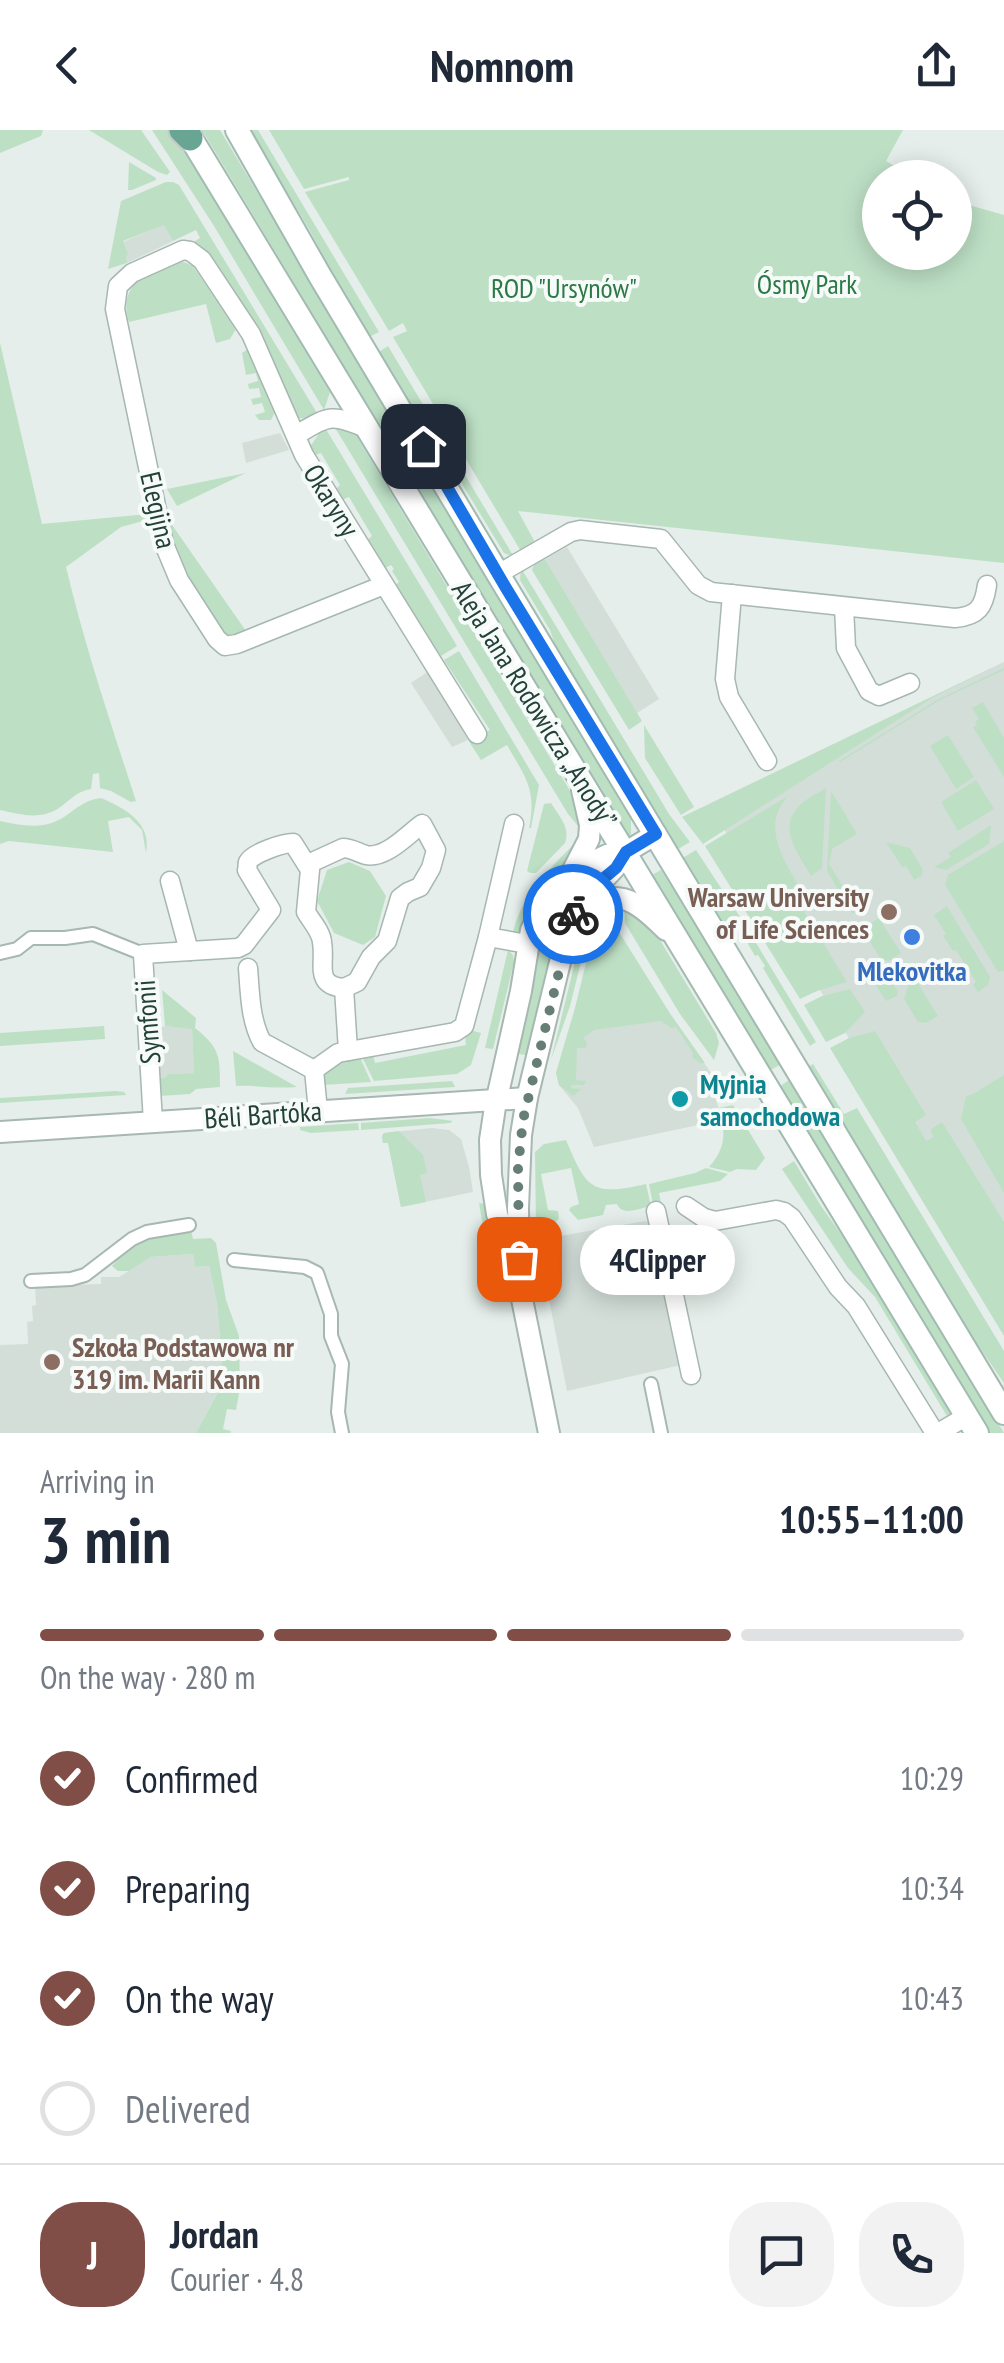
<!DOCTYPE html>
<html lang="en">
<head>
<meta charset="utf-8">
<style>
  :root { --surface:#fff; --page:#f2f2f3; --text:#1f2937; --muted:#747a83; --line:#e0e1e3; --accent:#804e47 }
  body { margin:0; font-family:"PT Sans Narrow",sans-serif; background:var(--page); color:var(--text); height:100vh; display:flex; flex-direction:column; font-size:38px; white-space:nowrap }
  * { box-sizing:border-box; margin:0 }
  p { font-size:32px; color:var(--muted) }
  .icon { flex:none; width:55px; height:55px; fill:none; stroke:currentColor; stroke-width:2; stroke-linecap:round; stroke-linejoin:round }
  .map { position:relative; height:1303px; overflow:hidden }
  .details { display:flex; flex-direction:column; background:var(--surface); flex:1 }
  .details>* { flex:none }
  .tools { position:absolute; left:862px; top:30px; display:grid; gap:20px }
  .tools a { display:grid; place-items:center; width:110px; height:110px; border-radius:50%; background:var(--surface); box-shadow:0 5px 25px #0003; font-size:50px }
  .pin { position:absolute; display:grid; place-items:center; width:85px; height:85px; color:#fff; margin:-42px; border-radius:20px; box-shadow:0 5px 15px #0006 }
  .courier { position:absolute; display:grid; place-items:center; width:100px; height:100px; margin:-50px; border:8px solid #1a73e8; border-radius:50%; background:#fff; color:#222; box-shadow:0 2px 12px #0007 }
  .bubble { position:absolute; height:70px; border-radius:35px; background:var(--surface); box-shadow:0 5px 25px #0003; font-size:32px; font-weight:700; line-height:70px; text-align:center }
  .headline em { font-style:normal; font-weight:700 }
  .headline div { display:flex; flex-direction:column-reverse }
  .headline { display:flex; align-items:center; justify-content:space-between; height:170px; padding:0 40px }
  h1 { font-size:65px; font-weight:700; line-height:75px }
  .bar { display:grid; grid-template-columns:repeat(4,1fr); gap:15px 10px; align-content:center; height:120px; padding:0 40px }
  .bar i { height:12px; border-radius:8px; background:var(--line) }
  .bar .selected { background:var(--accent) }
  .bar p { grid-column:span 4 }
  .line { display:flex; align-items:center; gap:25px; padding:0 40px; border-top:2px solid var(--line) }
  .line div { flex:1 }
  .round { display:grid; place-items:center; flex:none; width:105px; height:105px; border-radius:40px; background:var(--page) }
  ol { padding:0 40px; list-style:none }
  li { display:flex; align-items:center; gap:30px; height:110px }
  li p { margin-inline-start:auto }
  li .icon { padding:10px; border-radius:50%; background:var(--accent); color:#fff; stroke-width:4 }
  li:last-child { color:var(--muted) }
  li i { width:55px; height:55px; border:5px solid var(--line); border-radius:50% }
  header { display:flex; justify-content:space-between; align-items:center; height:130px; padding:0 40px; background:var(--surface); font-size:45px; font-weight:700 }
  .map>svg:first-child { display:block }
  .built { fill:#d3ded9 }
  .green { fill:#bde0c5 }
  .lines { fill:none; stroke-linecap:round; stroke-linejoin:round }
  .pedestrian-casing { stroke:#a7b7b1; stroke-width:16 }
  .minor-casing { stroke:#a7b7b1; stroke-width:21 }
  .tertiary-casing { stroke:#a7b7b1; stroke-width:24 }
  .secondary-casing { stroke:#a2bbb1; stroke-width:26 }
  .primary-casing { stroke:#c1cac7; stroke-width:29 }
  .pedestrian { stroke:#fff; stroke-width:12 }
  .minor { stroke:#fff; stroke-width:18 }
  .tertiary { stroke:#fff; stroke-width:20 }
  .secondary { stroke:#fff; stroke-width:22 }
  .primary { stroke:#68a593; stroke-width:25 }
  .done { stroke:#677e76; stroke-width:10; stroke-dasharray:0 18 }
  .route { stroke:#1a73e8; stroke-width:12 }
  .education-dot { fill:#8d6e63; stroke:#f6faf8; stroke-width:4 }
  .shop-dot { fill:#3f7fe0; stroke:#f6faf8; stroke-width:4 }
  .culture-dot { fill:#0f9aa8; stroke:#f6faf8; stroke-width:4 }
  .labels { text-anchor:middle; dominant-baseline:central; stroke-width:8; stroke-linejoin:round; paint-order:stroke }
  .park-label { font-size:28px; fill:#2b7a46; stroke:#f6faf8 }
  .street-label { font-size:28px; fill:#234138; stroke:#f6faf8 }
  .education-label { font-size:28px; font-weight:bold; fill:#785e54; stroke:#f6faf8; text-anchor:end }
  .shop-label { font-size:28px; font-weight:bold; fill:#366cbe; stroke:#f6faf8 }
  .culture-label { font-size:28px; font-weight:bold; fill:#0d838f; stroke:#f6faf8; text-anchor:start }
</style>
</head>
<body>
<header><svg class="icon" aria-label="back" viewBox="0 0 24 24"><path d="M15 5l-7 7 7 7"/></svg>Nomnom<svg class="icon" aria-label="share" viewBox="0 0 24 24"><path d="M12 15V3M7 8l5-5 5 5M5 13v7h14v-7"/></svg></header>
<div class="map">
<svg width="1004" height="1303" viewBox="0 0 1004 1303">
  <rect width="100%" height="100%" fill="#e5eeea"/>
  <g class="built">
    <path d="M 165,94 L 173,111 L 127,133 L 123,112 Z"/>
    <path d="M 280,303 L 289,320 L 246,333 L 242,313 Z"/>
    <path d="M 567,417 L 659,569 L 637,583 L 545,429 Z"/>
    <path d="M 1004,532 L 1004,1168 L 709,674 Z"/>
    <path d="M 429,541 L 468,610 L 452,617 L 411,553 Z"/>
    <path d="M 671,885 L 718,953 L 715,967 L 722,990 L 594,1017 L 578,978 L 559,955 L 556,943 L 568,902 Z"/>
    <path d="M 165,896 L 192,898 L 194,943 L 169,944 L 166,947 L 158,948 L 156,899 Z"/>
    <path d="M 432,998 L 449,1000 L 461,1009 L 469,1037 L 473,1062 L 401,1077 L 388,1013 L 383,1013 L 382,1006 L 384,1003 Z"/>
    <path d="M 645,1091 L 650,1093 L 681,1235 L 567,1261 L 539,1119 L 543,1109 Z"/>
    <path d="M 193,1124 L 195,1137 L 209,1136 L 217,1173 L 224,1258 L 219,1259 L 196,1303 L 0,1303 L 0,1215 L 28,1214 L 27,1192 L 33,1191 L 32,1176 L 36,1175 L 35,1156 L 101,1154 L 101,1147 L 119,1147 L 151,1127 Z"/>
  </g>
  <g class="green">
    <path d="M 0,0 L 43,0 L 41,6 L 0,23 Z"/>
    <path d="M 89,0 L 141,0 L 170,42 L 167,45 L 158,42 Z"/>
    <path d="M 152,0 L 171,0 L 184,19 L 330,262 L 324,280 L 214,96 Z"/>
    <path d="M 202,0 L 220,0 L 631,685 L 631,706 L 625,704 Z"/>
    <path d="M 250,0 L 258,0 L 379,202 L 371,206 L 364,204 L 309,99 Z"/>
    <path d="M 269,0 L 903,0 L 886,31 L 911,46 L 911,47 L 880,48 L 880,122 L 955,122 L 955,71 L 1004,85 L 1004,433 L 518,381 L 537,416 L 522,423 L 393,207 L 407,201 L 403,193 L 389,201 L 305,62 L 349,50 L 349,47 L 304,59 Z"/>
    <path d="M 129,32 L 156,48 L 156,50 L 132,60 L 128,60 Z"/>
    <path d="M 166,52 L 173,52 L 179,55 L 317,283 L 310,289 L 299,288 L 295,284 L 192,113 L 200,108 L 196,100 L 173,111 L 164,95 L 123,111 L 128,124 L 126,126 L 127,133 L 108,139 L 121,71 Z"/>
    <path d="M 179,130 L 193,136 L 236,199 L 230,209 L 216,213 L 206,174 L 129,192 C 117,153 149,142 179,130 Z"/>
    <path d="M 0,213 L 42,394 L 148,384 L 150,389 L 121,397 L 66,437 C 85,517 111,594 136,671 L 131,672 L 111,661 L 100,658 L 99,643 L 93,644 L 91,659 C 79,661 73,667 63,675 C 43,691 23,685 0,680 Z"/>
    <path d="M 388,216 L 514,427 L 504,423 L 445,326 L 430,312 L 378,227 L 380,221 Z"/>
    <path d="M 248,219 L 276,280 L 271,290 L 259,290 L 255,285 L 265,282 L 262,273 L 253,275 L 251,269 L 261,267 L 259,258 L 249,259 L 248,254 L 258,251 L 256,243 L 246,245 L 242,223 Z"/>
    <path d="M 331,291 L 351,297 L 578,674 L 582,701 L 568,684 Z"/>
    <path d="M 324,296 L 457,516 L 441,526 L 395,455 L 399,452 L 392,441 L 394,439 L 391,435 L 385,438 L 367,410 L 372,406 L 349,367 L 342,370 L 336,359 L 340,355 L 321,323 L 315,325 L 310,317 Z"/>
    <path d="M 246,343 L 177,376 L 167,359 Z"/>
    <path d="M 162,379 L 165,379 L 171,388 L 170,392 L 246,501 L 227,511 L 183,451 Z"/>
    <path d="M 545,429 L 642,591 L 629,600 L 532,440 L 534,435 Z"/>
    <path d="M 521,438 L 669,684 L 690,712 L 675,721 L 558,524 L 550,500 L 520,450 Z"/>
    <path d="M 459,521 L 539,655 L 531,698 L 529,698 C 537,659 525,647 507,615 L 481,630 L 468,610 L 490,600 L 444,530 Z"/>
    <path d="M 1004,532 L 932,568 L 703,714 L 682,687 Z"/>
    <path d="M 1004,538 L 1004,540 L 940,570 L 840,632 L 839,631 L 937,570 Z"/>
    <path d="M 983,572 L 1004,608 L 1004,647 L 973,597 L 977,595 L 975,592 L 979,589 L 972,578 Z"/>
    <path d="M 644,595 L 694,677 L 681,685 L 645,628 Z"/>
    <path d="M 948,605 L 974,647 L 956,659 L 930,616 Z"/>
    <path d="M 976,650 L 994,679 L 958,701 L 941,672 Z"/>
    <path d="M 826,658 L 822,738 L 811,746 C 800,726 777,699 798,677 C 805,669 817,664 826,658 Z"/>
    <path d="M 831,661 L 857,704 L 832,719 L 829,734 L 859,783 L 852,783 L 827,741 Z"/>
    <path d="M 788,666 C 762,695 781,725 797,753 L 791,760 L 847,852 L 817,861 L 800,869 L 705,716 Z"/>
    <path d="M 101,668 C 126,679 152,693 146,723 L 142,700 L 129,687 L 108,691 L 113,722 L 9,711 L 0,714 L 0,691 C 22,696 44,700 64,687 C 77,678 85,670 101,668 Z"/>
    <path d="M 551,673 C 559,686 571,698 565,713 L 536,743 L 530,743 L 527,741 L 544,674 Z"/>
    <path d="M 991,695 L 989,714 L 946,740 L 934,737 L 951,727 L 948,723 Z"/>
    <path d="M 1004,711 L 1004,841 L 998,842 L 945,755 L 948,745 Z"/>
    <path d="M 886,712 L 910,718 L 923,740 L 922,745 L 914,750 L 906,736 L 902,737 Z"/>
    <path d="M 577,714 L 581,715 L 520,801 L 512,806 C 522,764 544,745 573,715 Z"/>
    <path d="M 696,720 L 740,787 L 728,799 L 703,768 L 681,729 Z"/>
    <path d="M 349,732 L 370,741 L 386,766 L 375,807 L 363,815 L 334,803 L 317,771 L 327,740 Z"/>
    <path d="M 604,739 L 589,750 L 530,926 L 514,923 L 532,823 L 551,776 L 582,744 Z"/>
    <path d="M 661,740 L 783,933 L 769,941 L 650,746 Z"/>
    <path d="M 624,774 L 652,797 L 716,903 L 719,913 L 714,930 L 680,884 L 625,793 Z"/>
    <path d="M 947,776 L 990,847 L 988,855 L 978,862 L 973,855 L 976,852 L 956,820 L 953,821 L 943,806 L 946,804 L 934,785 Z"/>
    <path d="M 604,780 L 590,796 L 570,876 L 551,930 L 585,791 Z"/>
    <path d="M 879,788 L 901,823 L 889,831 L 881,830 L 865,803 L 866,796 Z"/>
    <path d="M 609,792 L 619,802 L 671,885 L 705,933 L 700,933 L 692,927 L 693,923 L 676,897 L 671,898 L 661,891 L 594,900 L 583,908 L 587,912 L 586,918 L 577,918 L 576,950 L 586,951 L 584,955 L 571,955 L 571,958 L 582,959 L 573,966 L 559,955 L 556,943 L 575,878 L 593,804 L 600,794 Z"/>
    <path d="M 750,803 L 816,912 L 810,916 L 763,838 L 765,836 L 758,825 L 755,826 L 744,807 Z"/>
    <path d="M 508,820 L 513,825 L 514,832 L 493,919 L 485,918 Z"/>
    <path d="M 880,838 L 883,838 L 898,862 L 897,866 L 886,871 L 869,844 Z"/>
    <path d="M 916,850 L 938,886 L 926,893 L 918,892 L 904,869 L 908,856 Z"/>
    <path d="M 850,859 L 865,882 L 845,903 L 826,912 L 804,875 L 822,866 Z"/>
    <path d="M 162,860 L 196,888 L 195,898 C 220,918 220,926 220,957 L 196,959 L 190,964 L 160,966 L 158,948 L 166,947 L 168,944 L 194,943 L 192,899 L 165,896 Z"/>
    <path d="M 104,896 L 105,909 L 0,916 L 0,903 Z"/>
    <path d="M 470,900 L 481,903 L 471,935 L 457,944 L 374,951 L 360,923 L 373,924 L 375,933 L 466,915 L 465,905 Z"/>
    <path d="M 875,901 L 926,985 L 915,992 L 926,1011 L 934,1007 L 930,1000 L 942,992 L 1004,1092 L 1004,1206 L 830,918 L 849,908 Z"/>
    <path d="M 233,921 L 297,957 C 276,959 256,955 236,956 Z"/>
    <path d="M 358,923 L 371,952 L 323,955 L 323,939 Z"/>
    <path d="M 813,934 L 844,984 L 857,978 L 1004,1221 L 1004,1253 L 935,1153 L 806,938 Z"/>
    <path d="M 1004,945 L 1004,1063 L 961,989 L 966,966 L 973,964 Z"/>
    <path d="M 792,948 L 1004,1303 L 987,1303 L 779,957 Z"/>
    <path d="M 452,951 L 455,957 L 345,964 L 348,958 Z"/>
    <path d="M 115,961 L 124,962 L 126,965 L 0,973 L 0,968 Z"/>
    <path d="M 733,975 L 765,1028 L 756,1040 L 737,1039 L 730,1042 L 709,1037 C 726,1018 726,1002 719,978 Z"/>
    <path d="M 430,988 L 453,991 L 450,993 L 361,1000 L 361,993 Z"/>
    <path d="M 358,993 L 359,1000 L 311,1003 L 300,1000 L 300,997 Z"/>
    <path d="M 399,1001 L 423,1025 L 427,1043 L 420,1045 L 426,1072 L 401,1077 L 388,1013 L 383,1013 L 382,1006 L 384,1003 Z"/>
    <path d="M 566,1010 C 587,1060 592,1066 646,1054 L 651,1076 C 640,1078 622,1087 617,1074 L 606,1075 L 603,1085 L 578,1090 L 569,1080 L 571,1077 L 579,1074 L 571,1038 L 541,1044 L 548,1080 L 558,1081 L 559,1088 L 554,1095 L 536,1099 L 535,1022 L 544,1014 Z"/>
    <path d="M 794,1031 L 821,1076 L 866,1139 L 951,1279 L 953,1286 L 950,1291 L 875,1167 L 848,1138 L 782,1039 Z"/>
    <path d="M 706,1038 L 728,1044 L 720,1051 L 659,1063 L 661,1073 L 653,1075 L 649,1054 L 695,1043 Z"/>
    <path d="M 479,1073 L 486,1074 L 489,1078 L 499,1131 L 491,1141 Z"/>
    <path d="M 191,1100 L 193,1109 L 211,1108 L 216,1113 L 226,1170 L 239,1206 L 240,1258 L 236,1280 L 227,1279 L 223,1299 L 231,1301 L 230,1303 L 196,1303 L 220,1258 L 224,1257 L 217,1173 L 209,1136 L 195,1137 L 193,1124 L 151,1127 L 129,1141 L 118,1141 L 112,1136 C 141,1103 150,1107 191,1100 Z"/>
  </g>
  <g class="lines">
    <g class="pedestrian-casing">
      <g id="pedestrian">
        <path d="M 0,823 L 17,819 L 31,808 L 65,808 L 93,804 L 143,824"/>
        <path d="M 234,1130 L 305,1137 L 317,1143 L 331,1184 L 331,1206 L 342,1234 L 338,1282 L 342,1303"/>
        <path d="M 31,1151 L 71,1149 L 85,1145 L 132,1109 L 147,1102 L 189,1095"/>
        <path d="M 651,1254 L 661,1303"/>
      </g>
    </g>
    <g class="minor-casing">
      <g id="minor">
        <path d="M 296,305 C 329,286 330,283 366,298"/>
        <path d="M 498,444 L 571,402 L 580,400 L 661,409 L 698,455 L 711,462 L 955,488 C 978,486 984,477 987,455"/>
        <path d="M 384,455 L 237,514 L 225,516 L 217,509 L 179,450 L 164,414 L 115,179 L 118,156 L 132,143 L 183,120 L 190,121 L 202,130 L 251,204 L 304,325 L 477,604"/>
        <path d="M 732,464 L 725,549 L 729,567 L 767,631"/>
        <path d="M 844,477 L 846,518 L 869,561 L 879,566 L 910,553"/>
        <path d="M 308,734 L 343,718 C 352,718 358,723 366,725 C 386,729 408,704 422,694 L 436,720 L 431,738 L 420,757 L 408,762 L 400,768 L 387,811 L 371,827 L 357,852 L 344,858"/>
        <path d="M 170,751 L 189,821"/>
        <path d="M 488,807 L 527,814"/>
        <path d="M 248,838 C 250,863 250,890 262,912 L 314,940"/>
        <path d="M 318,981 L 314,940 L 338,923 L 455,902 L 464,896 L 488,807 L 514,694"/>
        <path d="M 153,992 L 143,824 L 238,818 L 244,815 L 271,780 L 247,740 C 248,737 247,734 248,732 C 253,723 283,713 293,713 L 310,740 L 306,782 C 311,791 321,801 322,812 C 326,834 313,855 344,858 L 348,921"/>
        <path d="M 686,1076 L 704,1088 L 715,1091 L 776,1080 L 784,1082 L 792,1088 L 838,1157 L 856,1176 L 935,1303"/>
        <path d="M 656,1081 L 691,1245"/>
        <path d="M 938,1303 L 967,1286"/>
      </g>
    </g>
    <g class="tertiary-casing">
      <g id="tertiary">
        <path d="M 572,742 L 607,725 L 626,722 L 656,704"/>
        <path d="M 579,790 C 612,750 637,771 666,800"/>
        <path d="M 0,1002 L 527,968"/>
        <path d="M 519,1138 L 518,1078 L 521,1005 L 527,968 L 570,791 C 582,762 611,749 626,722"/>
        <path d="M 549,1303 L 519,1154 L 497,1084 L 491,1045 L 490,1010 L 495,977 L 521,861 L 531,800 L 546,770 L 572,742 L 589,709 L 590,695 L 582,660"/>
      </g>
    </g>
    <g class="secondary-casing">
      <g id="secondary">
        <path d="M 186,0 L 977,1303"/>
        <path d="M 237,0 L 320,146 L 498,444 L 1004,1283"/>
      </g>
    </g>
    <g class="primary-casing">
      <path id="primary" d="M 182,0 L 190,8"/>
    </g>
    <use href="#pedestrian" class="pedestrian"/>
    <use href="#minor" class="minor"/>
    <use href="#tertiary" class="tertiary"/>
    <use href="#secondary" class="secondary"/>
    <use href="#primary" class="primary"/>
  </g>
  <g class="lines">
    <path class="done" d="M 519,1129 L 518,1038 L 523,990 L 573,784"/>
    <path class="route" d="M 423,316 L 506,458 L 656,704 L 626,722 L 616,738 L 592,758 L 573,784"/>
  </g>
  <g class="education-dot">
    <circle cx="889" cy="782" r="10"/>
    <circle cx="52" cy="1232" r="10"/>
  </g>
  <circle class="shop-dot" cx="912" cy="807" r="10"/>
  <circle class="culture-dot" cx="680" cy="969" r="10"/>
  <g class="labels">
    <g class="park-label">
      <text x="807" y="153">Ósmy Park</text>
      <text x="564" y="157">ROD "Ursynów"</text>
    </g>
    <g class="street-label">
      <text transform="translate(332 370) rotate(58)">Okaryny</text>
      <text transform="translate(159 380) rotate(77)">Elegijna</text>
      <text transform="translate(535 574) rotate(58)">Aleja Jana Rodowicza „Anody”</text>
      <text transform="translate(147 892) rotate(-94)">Symfonii</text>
      <text transform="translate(263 984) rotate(-4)">Béli Bartóka</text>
    </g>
    <g class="education-label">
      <text x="869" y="766">Warsaw University<tspan x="869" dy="32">of Life Sciences</tspan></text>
      <text x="72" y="1216" text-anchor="start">Szkoła Podstawowa nr<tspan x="72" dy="32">319 im. Marii Kann</tspan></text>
    </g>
    <g class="shop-label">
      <text x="912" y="840">Mlekovitka</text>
    </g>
    <g class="culture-label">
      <text x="700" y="953">Myjnia<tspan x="700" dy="32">samochodowa</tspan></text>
    </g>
  </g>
</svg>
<div class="tools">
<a><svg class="icon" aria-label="locate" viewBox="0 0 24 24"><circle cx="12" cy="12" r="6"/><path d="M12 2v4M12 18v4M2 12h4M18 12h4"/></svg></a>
</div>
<div class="pin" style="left:519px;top:1129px;background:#ea580c"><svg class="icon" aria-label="bag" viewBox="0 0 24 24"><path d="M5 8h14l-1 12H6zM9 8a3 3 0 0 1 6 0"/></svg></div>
<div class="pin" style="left:423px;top:316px;background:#1f2937"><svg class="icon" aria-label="home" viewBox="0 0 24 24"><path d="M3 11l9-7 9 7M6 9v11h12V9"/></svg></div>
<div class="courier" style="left:573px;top:784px"><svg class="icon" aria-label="bike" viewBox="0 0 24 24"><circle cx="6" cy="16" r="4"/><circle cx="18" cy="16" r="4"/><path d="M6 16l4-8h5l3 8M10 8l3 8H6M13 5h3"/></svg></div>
<div class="bubble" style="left:580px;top:1095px;width:155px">4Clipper</div>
</div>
<section class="details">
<div class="headline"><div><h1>3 min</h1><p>Arriving in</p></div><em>10:55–11:00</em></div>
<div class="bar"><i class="selected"></i><i class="selected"></i><i class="selected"></i><i></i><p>On the way · 280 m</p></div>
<ol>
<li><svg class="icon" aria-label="check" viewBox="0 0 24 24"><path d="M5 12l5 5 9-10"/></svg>Confirmed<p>10:29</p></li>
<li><svg class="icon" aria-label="check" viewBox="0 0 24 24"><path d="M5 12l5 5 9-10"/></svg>Preparing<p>10:34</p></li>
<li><svg class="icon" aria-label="check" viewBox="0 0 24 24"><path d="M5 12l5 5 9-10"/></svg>On the way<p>10:43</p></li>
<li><i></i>Delivered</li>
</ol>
<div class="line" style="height:180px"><b class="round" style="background:var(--accent);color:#fff">J</b><div><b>Jordan</b><p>Courier · 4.8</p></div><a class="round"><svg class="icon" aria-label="chat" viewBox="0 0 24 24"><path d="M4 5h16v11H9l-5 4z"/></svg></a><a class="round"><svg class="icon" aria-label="phone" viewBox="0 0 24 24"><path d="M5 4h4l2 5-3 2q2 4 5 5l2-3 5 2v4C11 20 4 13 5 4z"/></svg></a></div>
</section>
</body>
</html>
